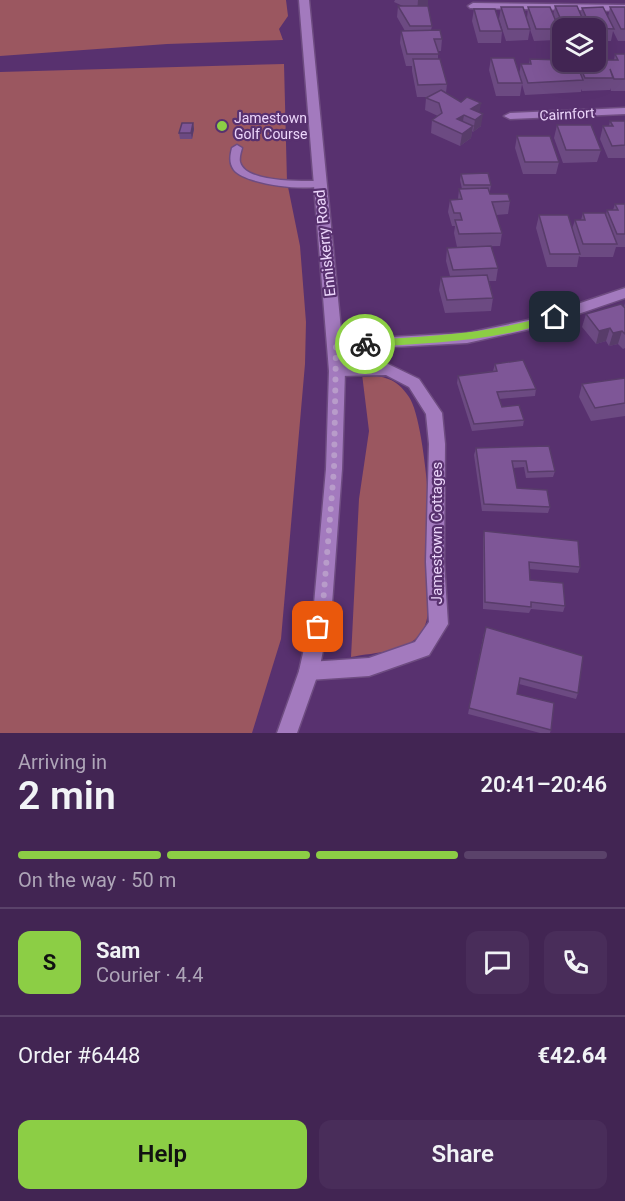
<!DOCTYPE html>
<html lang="en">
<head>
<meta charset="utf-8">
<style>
  :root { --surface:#422553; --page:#492d5a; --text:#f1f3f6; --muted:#aea5b8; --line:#5a426a; --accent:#8cce45 }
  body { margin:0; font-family:Roboto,sans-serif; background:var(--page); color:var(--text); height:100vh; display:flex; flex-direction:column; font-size:22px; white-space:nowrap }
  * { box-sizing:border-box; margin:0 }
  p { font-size:20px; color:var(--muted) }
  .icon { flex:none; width:33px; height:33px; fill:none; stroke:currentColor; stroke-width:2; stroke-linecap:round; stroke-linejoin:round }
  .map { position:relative; height:733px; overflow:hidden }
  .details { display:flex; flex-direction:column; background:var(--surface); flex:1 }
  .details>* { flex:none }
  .tools { position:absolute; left:552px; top:18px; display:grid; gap:12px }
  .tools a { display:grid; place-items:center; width:54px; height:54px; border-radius:12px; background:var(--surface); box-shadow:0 6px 24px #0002,0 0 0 2px var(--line); font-size:30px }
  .pin { position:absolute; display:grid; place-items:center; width:51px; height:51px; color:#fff; margin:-26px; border-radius:12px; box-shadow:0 3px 9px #0006 }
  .courier { position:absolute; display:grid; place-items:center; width:60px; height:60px; margin:-30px; border:4px solid #8cce45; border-radius:50%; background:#fff; color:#222; box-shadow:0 2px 8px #0007 }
  .headline em { font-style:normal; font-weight:600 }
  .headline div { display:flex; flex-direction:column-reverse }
  .headline { display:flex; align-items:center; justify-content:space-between; height:102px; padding:0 18px }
  h1 { font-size:39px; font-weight:600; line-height:45px }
  .bar { display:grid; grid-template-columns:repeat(4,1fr); gap:9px 6px; align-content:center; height:72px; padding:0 18px }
  .bar i { height:8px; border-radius:4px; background:var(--line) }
  .bar .on { background:var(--accent) }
  .bar p { grid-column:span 4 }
  .line { display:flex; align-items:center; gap:15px; padding:0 18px; border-top:2px solid var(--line) }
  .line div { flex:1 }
  .round { display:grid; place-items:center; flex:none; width:63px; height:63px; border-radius:12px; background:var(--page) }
  .button { display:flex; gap:12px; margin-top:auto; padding:12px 18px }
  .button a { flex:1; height:69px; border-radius:12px; background:var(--accent); color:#111; font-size:24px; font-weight:600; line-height:69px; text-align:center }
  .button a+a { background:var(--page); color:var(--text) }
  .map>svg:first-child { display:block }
  .green { fill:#9b5760 }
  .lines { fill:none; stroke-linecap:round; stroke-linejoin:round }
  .lane-casing { stroke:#6e4c81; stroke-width:3 }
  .street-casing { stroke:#6e4c81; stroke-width:3 }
  .secondary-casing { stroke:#6e4c81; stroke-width:3 }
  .lane { fill:#a37abe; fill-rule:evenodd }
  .street { fill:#a37abe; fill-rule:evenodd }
  .secondary { fill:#a37abe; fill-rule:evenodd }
  .wall { fill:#6c4a82 }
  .shaded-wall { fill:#583c6a }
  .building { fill:#7e5697; stroke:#583c6a; stroke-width:1.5 }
  .route { fill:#8cce45 }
  .done { stroke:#b89cca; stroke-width:6; stroke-dasharray:0 10.8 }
  .poi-dot { fill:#8cce45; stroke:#58316f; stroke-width:2 }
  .labels { text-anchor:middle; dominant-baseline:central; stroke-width:4.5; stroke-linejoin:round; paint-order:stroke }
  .far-street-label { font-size:14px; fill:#ecd6fb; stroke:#58316f }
  .far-poi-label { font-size:14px; fill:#ecd6fb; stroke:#58316f; text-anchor:start }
  .street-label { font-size:15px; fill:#ecd6fb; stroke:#58316f }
</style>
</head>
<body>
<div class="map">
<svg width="625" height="733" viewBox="0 0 625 733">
  <rect width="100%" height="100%" fill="#58316f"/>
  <g class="green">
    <path d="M 0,0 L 286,0 L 288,16 L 279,29 L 283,40 L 167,44 L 0,56 Z"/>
    <path d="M 284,64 L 287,182 L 300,246 L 306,322 L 305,364 L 281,639 L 252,733 L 0,733 L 0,72 Z"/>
    <path d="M 362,374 C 384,377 396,377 409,397 C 428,424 439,598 424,628 C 412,653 375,652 351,657 L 359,499 L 369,431 Z"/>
  </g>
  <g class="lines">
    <g class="lane-casing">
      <path id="lane" d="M 237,145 L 242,148 C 241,152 239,157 240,162 C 245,183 302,181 319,181 L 324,184 C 312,193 244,184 234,170 C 229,163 230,156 232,148 Z"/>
    </g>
    <g class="street-casing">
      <g id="street">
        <path d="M 473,3 L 625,5 L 625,11 L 470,8 L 468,6 Z"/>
        <path d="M 625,108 L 625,114 L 510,119 L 504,116 L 510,113 Z"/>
        <path d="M 625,288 L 625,298 L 540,327 L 467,343 L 336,350 L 329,345 L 336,340 L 467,333 L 533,319 Z"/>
        <path d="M 388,364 L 419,379 L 442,413 L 445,444 L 444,562 L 448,624 L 429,655 L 369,676 L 309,680 L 302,678 L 299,671 L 302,664 L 309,662 L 369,658 L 415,642 L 429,622 L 426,562 L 429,444 L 426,414 L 409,387 L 386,375 L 337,376 L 329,371 L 337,366 Z"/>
      </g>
    </g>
    <g class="secondary-casing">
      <path id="secondary" d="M 299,0 L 309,0 L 345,371 L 342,469 L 332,604 L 319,671 L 297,733 L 277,733 L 299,671 L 314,604 L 326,469 L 329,371 Z"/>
    </g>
    <use href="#lane" class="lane"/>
    <use href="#street" class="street"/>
    <use href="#secondary" class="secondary"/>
  </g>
  <g class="wall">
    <path d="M 395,0 L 428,0 L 428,6 L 432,26 L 431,30 L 442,39 L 441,51 L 438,51 L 438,59 L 447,84 L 446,93 L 479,113 L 481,126 L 473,132 L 472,131 L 471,138 L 460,146 L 431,133 L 432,120 L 438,116 L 425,110 L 426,98 L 428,97 L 417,97 L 412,71 L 412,66 L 406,66 L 400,43 L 401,31 L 405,31 L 397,17 L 398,6 L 403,6 L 394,2 Z"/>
    <path d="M 555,6 L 580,14 L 582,8 L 608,17 L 610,7 L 625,7 L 625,41 L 618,41 L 613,31 L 611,41 L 596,41 L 596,28 L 562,28 L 562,39 L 558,31 L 556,40 L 534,41 L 530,29 L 528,40 L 506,41 L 499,19 L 501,7 L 527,18 L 528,7 L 553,15 Z"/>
    <path d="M 474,9 L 502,31 L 501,43 L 478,43 L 472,21 Z"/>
    <path d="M 615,54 L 625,54 L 625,91 L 611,91 L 610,88 L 610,90 L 582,91 L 581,89 L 581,92 L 525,95 L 522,84 L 520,96 L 496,96 L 489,70 L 491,58 L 519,75 L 521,64 L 529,64 L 530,59 L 557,60 L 558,55 L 577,64 L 577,62 L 596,62 L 614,60 Z"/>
    <path d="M 610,121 L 625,121 L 625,158 L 608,158 L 600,139 L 603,126 L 609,126 Z"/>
    <path d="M 193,123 L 194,129 L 192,139 L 180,139 L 179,133 Z"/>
    <path d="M 557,125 L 601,150 L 597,162 L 563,163 L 554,138 Z"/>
    <path d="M 517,136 L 559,162 L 556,174 L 523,174 L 515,148 Z"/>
    <path d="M 461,174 L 491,185 L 490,191 L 489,191 L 490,194 L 510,201 L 508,214 L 496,215 L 502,233 L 500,246 L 457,247 L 454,233 L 455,226 L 452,226 L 448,212 L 450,200 L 458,199 L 459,189 L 462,189 L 460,180 Z"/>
    <path d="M 615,204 L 625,204 L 625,247 L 616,247 L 613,257 L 580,257 L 579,256 L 577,267 L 547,267 L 536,228 L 539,215 L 572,229 L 575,220 L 581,220 L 583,213 L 606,215 L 607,210 L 613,210 Z"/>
    <path d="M 447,248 L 498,268 L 496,281 L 489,281 L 493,298 L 491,311 L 445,313 L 439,290 L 441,277 L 450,276 L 446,261 Z"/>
    <path d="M 625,303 L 625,348 L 623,349 L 618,344 L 609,346 L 606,341 L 596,344 L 582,327 L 586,314 L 624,307 Z"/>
    <path d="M 495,364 L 536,389 L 535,396 L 499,399 L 502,407 L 524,420 L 523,426 L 472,431 L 457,383 L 458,376 L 493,371 Z"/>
    <path d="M 625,378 L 625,416 L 591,421 L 579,397 L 582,384 Z"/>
    <path d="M 549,446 L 555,471 L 553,477 L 526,478 L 524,467 L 513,468 L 517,488 L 550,507 L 548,513 L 482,511 L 474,455 L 476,448 Z"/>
    <path d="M 484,531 L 580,567 L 578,573 L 529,569 L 530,580 L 565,606 L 563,612 L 531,609 L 529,613 L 483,609 L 483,538 Z"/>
    <path d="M 484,633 L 578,693 L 576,699 L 519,684 L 517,694 L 551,730 L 550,733 L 540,733 L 468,714 Z"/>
  </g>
  <g class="shaded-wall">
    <path d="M 418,0 L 428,0 L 428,6 L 417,12 Z"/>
    <path d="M 481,103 L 479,115 L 471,109 Z"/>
    <path d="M 483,114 L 481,126 L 473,132 L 475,120 Z"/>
    <path d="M 464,115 L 462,127 L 456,132 L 457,119 Z"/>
    <path d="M 193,123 L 194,129 L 192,139 L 191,133 Z"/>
    <path d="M 473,126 L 471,138 L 460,146 L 462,134 Z"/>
    <path d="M 610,328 L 606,341 L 596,344 L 599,331 Z"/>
    <path d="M 622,331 L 618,344 L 609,346 L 613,333 Z"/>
  </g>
  <g class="building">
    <path d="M 398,6 L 428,6 L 432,26 L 410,26 Z"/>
    <path d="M 555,6 L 577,6 L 586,27 L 564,27 Z"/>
    <path d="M 501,7 L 523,7 L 530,29 L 508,29 Z"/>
    <path d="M 528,7 L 550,7 L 559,29 L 536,29 Z"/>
    <path d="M 603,7 L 614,29 L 591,28 L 582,8 Z"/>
    <path d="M 610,7 L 625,7 L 625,29 L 621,29 Z"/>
    <path d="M 474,9 L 495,9 L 502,31 L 480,31 Z"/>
    <path d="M 440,30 L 442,39 L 434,39 L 439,54 L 407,54 L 401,31 Z"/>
    <path d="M 596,54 L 602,54 L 604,60 L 618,60 L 615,54 L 625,54 L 625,79 L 614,79 L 610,69 L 613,78 L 585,78 L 578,62 L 596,62 Z"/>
    <path d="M 558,55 L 562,55 L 562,62 L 576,62 L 583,80 L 528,83 L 521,64 L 531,64 L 530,59 L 560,60 Z"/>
    <path d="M 491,58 L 514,58 L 522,83 L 498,83 Z"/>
    <path d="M 413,59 L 440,59 L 447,84 L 418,85 Z"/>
    <path d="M 441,90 L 461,102 L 467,97 L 481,103 L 471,109 L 483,114 L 475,120 L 464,115 L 457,119 L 473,126 L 462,134 L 432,120 L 442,113 L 439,103 L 426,98 Z"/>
    <path d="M 610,121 L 625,121 L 625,145 L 612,146 L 603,126 L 613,126 Z"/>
    <path d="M 182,123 L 193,123 L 191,133 L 179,133 Z"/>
    <path d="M 557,125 L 591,125 L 601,150 L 566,150 Z"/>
    <path d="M 517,136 L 550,136 L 559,162 L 525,162 Z"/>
    <path d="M 488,173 L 491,185 L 464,185 L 461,174 Z"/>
    <path d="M 488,188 L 490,194 L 508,194 L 510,201 L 492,202 L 502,233 L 459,234 L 455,220 L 462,220 L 460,213 L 454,213 L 450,200 L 462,199 L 459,189 Z"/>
    <path d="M 615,204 L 625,204 L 625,234 L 617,234 L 607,210 L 618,210 Z"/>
    <path d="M 583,213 L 605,213 L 617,244 L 583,244 L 575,220 L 585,220 Z"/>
    <path d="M 539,215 L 568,215 L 580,254 L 550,254 Z"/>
    <path d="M 491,246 L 498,268 L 453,270 L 447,248 Z"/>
    <path d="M 487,275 L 493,298 L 447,300 L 441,277 Z"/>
    <path d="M 621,304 L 625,308 L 625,334 L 622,331 L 613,333 L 610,328 L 599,331 L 586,314 Z"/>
    <path d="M 523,360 L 536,389 L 497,392 L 502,407 L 519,405 L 524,420 L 474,424 L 458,376 L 497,371 L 495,364 Z"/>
    <path d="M 625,378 L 625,403 L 595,408 L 582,384 Z"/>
    <path d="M 549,446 L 555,471 L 528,472 L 526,461 L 512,461 L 517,488 L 547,490 L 550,507 L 484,504 L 476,448 Z"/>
    <path d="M 484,531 L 578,541 L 580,567 L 529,562 L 530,580 L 563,583 L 565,606 L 531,602 L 531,607 L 485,602 Z"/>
    <path d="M 486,627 L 583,656 L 578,693 L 520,678 L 517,694 L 554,703 L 551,730 L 469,708 Z"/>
  </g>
  <path class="route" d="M 555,314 L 559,315 L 559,319 C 496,342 430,343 365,347 L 360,344 L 365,340 C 432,336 490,334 555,314 Z"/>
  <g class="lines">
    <path class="done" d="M 318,627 L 323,604 L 334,469 L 336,345 L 365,344"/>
  </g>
  <circle class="poi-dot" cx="222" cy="126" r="6"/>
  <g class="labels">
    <g class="far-street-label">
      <text transform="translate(567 114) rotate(-3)">Cairnfort</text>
    </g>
    <g class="far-poi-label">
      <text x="234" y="118">Jamestown<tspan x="234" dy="16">Golf Course</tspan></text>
    </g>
    <g class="street-label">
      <text transform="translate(325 243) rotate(-96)">Enniskerry Road</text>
      <text transform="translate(437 533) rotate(-90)">Jamestown Cottages</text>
    </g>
  </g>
</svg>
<div class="tools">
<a><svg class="icon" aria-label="layers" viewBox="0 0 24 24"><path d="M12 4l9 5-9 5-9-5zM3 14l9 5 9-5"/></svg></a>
</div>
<div class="pin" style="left:318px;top:627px;background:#ea580c"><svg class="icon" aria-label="bag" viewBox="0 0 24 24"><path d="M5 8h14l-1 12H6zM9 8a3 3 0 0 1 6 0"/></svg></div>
<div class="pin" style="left:555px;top:317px;background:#1f2937"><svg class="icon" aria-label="home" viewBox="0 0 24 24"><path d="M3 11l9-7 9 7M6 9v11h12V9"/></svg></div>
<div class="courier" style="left:365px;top:344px"><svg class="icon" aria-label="bike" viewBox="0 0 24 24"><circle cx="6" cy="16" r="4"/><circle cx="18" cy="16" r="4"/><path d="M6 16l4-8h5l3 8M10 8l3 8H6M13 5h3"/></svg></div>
</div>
<section class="details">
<div class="headline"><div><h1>2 min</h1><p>Arriving in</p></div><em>20:41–20:46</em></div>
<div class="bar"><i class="on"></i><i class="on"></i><i class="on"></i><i></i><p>On the way · 50 m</p></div>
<div class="line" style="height:108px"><b class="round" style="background:var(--accent);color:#111">S</b><div><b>Sam</b><p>Courier · 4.4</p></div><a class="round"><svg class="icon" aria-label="chat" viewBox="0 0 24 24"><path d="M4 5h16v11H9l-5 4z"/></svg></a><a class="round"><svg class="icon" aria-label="phone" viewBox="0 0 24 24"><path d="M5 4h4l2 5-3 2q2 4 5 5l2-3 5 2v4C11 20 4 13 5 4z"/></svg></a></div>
<div class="line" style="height:78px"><div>Order #6448</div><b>€42.64</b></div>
<div class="button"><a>Help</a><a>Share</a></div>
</section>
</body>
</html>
